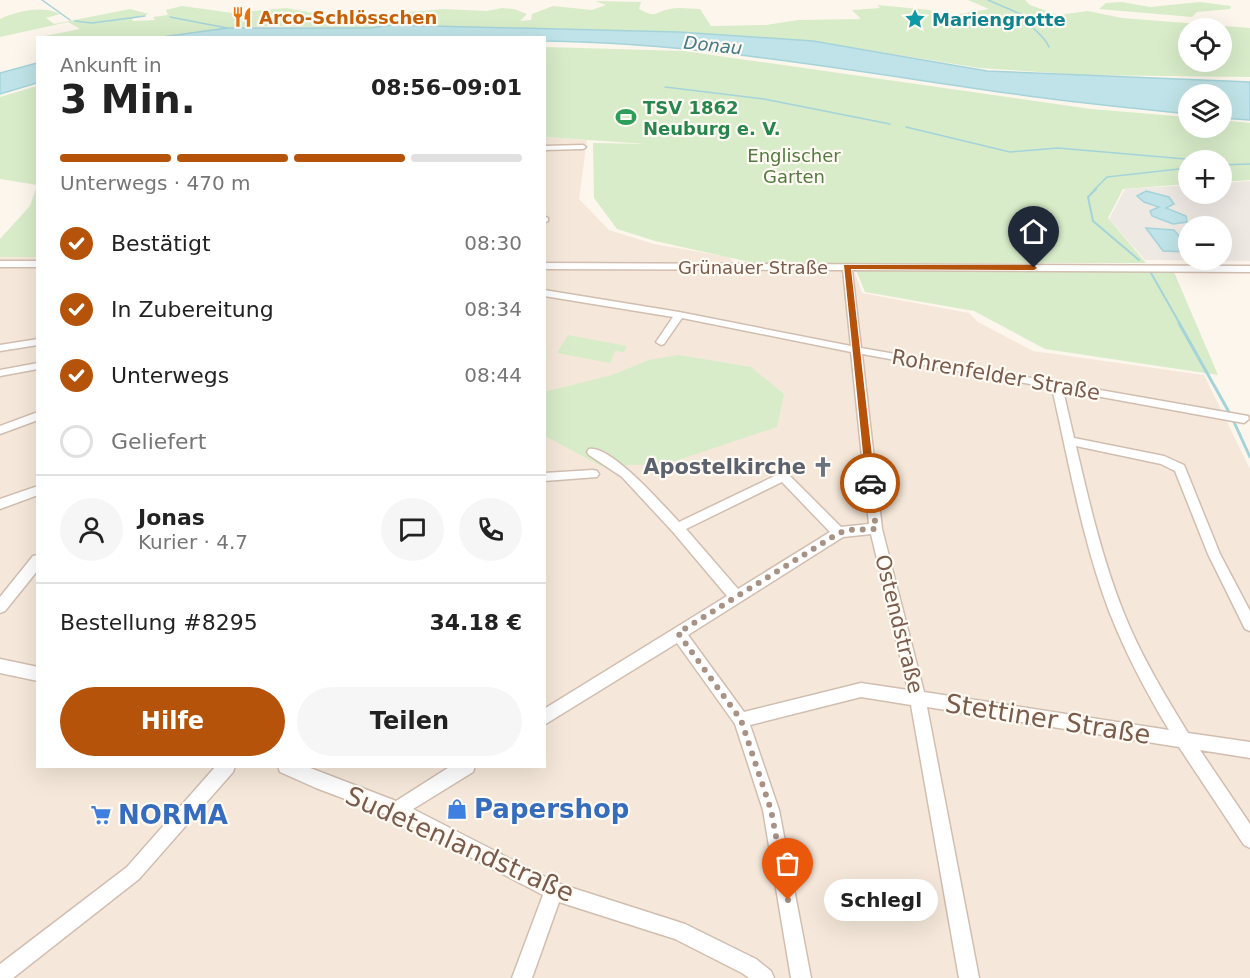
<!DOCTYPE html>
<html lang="de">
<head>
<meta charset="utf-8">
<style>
  :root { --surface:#fff; --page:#f6f6f6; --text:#222; --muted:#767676; --line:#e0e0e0; --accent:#b45309 }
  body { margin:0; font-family:"DejaVu Sans",sans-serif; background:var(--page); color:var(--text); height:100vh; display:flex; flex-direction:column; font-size:22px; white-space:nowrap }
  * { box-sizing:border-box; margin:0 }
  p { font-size:20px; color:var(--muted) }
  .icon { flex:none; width:33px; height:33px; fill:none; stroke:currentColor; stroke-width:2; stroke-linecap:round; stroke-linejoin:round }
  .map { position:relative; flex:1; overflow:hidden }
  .details { position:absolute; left:36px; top:36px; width:510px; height:732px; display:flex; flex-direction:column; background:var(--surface); border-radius:0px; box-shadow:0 6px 24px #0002 }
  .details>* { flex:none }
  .buttons { position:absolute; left:1178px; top:18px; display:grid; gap:12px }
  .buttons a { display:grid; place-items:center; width:54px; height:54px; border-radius:50%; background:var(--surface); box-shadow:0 6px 24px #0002; font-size:30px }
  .pin { position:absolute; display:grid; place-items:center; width:51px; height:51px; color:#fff; margin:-62px -26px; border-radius:50% 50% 50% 0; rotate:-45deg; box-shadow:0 0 6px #0007 }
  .pin .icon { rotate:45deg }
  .courier { position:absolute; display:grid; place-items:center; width:60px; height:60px; margin:-30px; border:4px solid #b45309; border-radius:50%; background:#fff; color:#222; box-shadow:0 2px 8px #0007 }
  .bubble { position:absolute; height:42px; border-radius:21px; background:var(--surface); box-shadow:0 6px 24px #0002; font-size:20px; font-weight:700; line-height:42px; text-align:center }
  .headline em { font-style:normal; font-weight:700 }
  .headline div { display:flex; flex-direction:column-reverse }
  .headline { display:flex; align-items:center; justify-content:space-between; height:102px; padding:0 24px }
  h1 { font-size:39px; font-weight:700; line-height:45px }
  .bar { display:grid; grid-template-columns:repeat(4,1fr); gap:9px 6px; align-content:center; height:72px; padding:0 24px }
  .bar i { height:8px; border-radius:4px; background:var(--line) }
  .bar .active { background:var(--accent) }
  .bar p { grid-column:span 4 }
  .line { display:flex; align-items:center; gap:15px; padding:0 24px; border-top:2px solid var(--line) }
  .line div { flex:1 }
  .round { display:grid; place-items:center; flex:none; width:63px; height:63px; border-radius:32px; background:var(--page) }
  ol { padding:0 24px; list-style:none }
  li { display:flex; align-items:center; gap:18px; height:66px }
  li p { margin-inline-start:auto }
  li .icon { padding:6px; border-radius:50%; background:var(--accent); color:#fff; stroke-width:4 }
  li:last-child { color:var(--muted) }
  li i { width:33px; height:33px; border:3px solid var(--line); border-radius:50% }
  .primary-button { display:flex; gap:12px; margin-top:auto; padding:12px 24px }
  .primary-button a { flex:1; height:69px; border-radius:36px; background:var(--accent); color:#fff; font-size:24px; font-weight:700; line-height:69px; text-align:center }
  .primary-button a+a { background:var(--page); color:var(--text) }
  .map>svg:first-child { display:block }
  .residential { fill:#f5e8da }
  .industrial { fill:#efe9e4; fill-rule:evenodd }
  .green { fill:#d8ecc9; fill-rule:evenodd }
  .water { fill:#bfe3e8; stroke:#a5d3da; stroke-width:1.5 }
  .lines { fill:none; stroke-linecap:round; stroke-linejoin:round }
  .stream-far2 { stroke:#a5d3da; stroke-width:1.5 }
  .stream-far1 { stroke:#a5d3da; stroke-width:2 }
  .stream { stroke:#a5d3da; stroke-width:3 }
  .minor-casing { stroke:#d1beb0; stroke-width:3 }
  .minor { fill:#fff; fill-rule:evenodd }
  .route { fill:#b45309 }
  .done { stroke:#a89285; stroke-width:6; stroke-dasharray:0 10.8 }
  .labels { text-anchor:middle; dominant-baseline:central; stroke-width:4.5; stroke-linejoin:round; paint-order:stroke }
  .far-food-label { font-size:18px; font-weight:bold; fill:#c56008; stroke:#fffaf3; text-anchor:start }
  .far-culture-label { font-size:18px; font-weight:bold; fill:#0d838f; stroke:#fffaf3; text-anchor:start }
  .far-water-label { font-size:18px; font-style:italic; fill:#437c86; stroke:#fffaf3 }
  .far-leisure-label { font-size:18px; font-weight:bold; fill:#27864d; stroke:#fffaf3; text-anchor:start }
  .far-park-label { font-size:18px; fill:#537a41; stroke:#fffaf3 }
  .far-street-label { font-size:18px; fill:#7a5c4d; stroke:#fffaf3 }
  .street-label { font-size:21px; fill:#7a5c4d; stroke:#fffaf3 }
  .worship-label { font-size:21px; font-weight:bold; fill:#5b616d; stroke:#fffaf3; text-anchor:end }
  .near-street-label { font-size:26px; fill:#7a5c4d; stroke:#fffaf3 }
  .near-shop-label { font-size:26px; font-weight:bold; fill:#366cbe; stroke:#fffaf3; text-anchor:start }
</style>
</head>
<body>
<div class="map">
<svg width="1250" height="978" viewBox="0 0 1250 978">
  <rect width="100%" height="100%" fill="#fdf6ec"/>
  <g class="residential">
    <path d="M 544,137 L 587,140 L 579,199 L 609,230 L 654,244 L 729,257 L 735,264 L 545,263 Z"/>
    <path d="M 0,256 L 37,257 L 38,766 L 544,766 L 545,269 L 852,264 L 862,293 L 969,313 L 978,322 L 1033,351 L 1204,375 L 1250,469 L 1250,978 L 0,978 Z"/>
  </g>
  <path class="industrial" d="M 1250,181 L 1250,261 L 1145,260 L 1109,219 L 1125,189 L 1188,185 L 1188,194 L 1221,194 L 1221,183 ZM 1188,226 L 1221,226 L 1221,260 L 1188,260 Z"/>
  <g class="green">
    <path d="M 968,0 L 1025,0 L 1030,5 L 1058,15 L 1088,11 L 1122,18 L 1250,28 L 1250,77 L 1084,75 L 979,68 L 813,41 L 679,32 L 391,25 L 371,28 L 272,26 L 227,28 L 162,37 L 40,37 L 80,29 L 68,22 L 0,37 L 0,19 C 18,11 42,5 60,14 L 46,18 L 54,24 L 130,9 L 149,14 L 132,19 L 133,21 L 155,20 L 153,17 L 168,15 L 166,10 L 182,6 L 233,13 L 286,8 L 319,14 L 384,14 L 444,9 L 487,11 L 502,8 L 514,9 L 527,14 L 520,21 L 531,20 L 532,14 L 553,6 L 592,10 L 606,5 L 595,1 L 641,2 L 639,9 C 657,19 654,12 670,9 C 679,7 691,9 700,9 L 711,26 L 766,25 L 798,20 L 861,19 L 852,10 L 880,8 L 877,5 L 930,10 L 941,17 L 989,9 ZM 1188,28 L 1221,28 L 1221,62 L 1188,62 Z"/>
    <path d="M 1122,2 L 1150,7 L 1200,2 L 1231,6 L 1230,9 L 1197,12 L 1192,17 L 1099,9 L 1106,3 Z"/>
    <path d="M 545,47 L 684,51 L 1091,109 L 1188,117 L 1188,128 L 1221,128 L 1221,120 L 1250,123 L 1250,180 L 1221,182 L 1221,160 L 1188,160 L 1188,184 L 1123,189 L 1108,218 L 1146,263 L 754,263 L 655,241 L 617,229 L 594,198 L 593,143 L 647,144 L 545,137 Z"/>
    <path d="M 37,86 L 37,257 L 0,257 L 0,239 L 30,206 L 37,185 L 0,179 L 0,97 Z"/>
    <path d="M 856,270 L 1174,272 L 1218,375 L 1045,349 L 974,311 L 865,292 Z"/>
    <path d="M 568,335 L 627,346 L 624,352 L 615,351 L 610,363 L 557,353 Z"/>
    <path d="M 679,355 L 751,367 L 784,394 L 777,427 L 666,464 L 601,466 L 545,436 L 544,392 L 612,375 L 649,360 Z"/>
  </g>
  <g class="water">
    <path d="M 391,25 L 679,32 L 813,41 L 987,71 L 1250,82 L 1250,120 L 1221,118 L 1221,94 L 1188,94 L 1188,114 C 1133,108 1077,103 1021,95 C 863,73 705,43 545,41 L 544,38 L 162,37 L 227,28 L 371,28 Z"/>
    <path d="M 37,63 L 37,83 L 0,94 L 0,73 Z"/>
    <path d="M 1146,191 L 1169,197 L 1174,204 L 1166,208 L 1186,216 L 1187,222 L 1173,224 L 1152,216 L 1150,211 L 1159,207 L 1144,202 L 1137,196 Z"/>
    <path d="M 1146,228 L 1174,230 L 1188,246 L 1188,252 L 1163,251 Z"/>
  </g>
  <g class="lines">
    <g class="stream-far2">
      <path d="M 42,0 L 70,20"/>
      <path d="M 988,0 L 1023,15"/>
      <path d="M 1024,16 C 1030,29 1044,34 1049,47"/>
      <path d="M 170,17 L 227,28"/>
      <path d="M 75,21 L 92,23 L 145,16"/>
      <path d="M 665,87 L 764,99 L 890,124"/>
      <path d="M 906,127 L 1010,152 L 1058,148 L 1197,160"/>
      <path d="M 1221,165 L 1250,164"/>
      <path d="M 1094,190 L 1107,177 L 1188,168"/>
    </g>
    <g class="stream-far1">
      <path d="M 1096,189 L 1088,197 L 1093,221 L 1139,260"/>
      <path d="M 1151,273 L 1180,324"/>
    </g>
    <g class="stream">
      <path d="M 1179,323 L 1229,412"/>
      <path d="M 1234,422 L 1250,457"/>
    </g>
    <g class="minor-casing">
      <g id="minor">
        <path d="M 544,146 L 583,145 L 586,147 L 583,149 L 544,150 Z"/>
        <path d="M 544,216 L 548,218 L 548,221 L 544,223 Z"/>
        <rect x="0" y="261" width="38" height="6"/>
        <path d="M 544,263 L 1250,266 L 1250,272 L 852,270 L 861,348 L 1248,416 L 1249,419 L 1244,423 L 1063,390 L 1074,438 L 1164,456 L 1184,465 L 1220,554 L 1250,611 L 1250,631 L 1245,629 L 1208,554 L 1175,471 L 1161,464 L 1076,446 C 1089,502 1102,558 1123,611 C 1140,654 1164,694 1188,733 L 1250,742 L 1250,758 L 1200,750 L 1250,824 L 1250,848 L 1244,845 L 1179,747 L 927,707 L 979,978 L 959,978 L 911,705 L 861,697 L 750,725 L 779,810 L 811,978 L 791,978 L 763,810 L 735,724 L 677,643 L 544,725 L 544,709 L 727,596 L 673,532 L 622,477 L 589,455 L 587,452 L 589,449 C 610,444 664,506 679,522 L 783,472 L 787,473 L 841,527 L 869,524 L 851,352 L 682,318 L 664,344 L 661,345 L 656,342 L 673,317 L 544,296 L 544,290 L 679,312 L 851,346 L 843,270 L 544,269 ZM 862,354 L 1052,388 C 1069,463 1082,539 1109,611 C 1125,652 1146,692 1169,730 L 924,692 L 882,529 ZM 782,482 L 830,532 L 738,589 L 686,529 ZM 871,534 L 908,690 L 861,683 L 744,712 L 688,635 L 843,537 Z"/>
        <path d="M 38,339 L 38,345 L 0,351 L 0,345 Z"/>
        <path d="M 38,363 L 38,369 L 0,376 L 0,370 Z"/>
        <path d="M 38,412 L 38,420 L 0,434 L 0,426 Z"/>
        <path d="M 593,470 L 597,471 L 599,474 L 597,477 L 544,481 L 544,473 Z"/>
        <path d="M 38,486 L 38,495 L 0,509 L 0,499 Z"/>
        <path d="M 38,555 L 38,570 L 5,611 L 0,613 L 0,597 L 33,556 Z"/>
        <path d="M 0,659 L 38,667 L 38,681 L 0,673 Z"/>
        <path d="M 216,766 L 235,766 L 233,772 L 139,879 L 13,978 L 0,978 L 0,964 L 127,867 Z"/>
        <path d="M 278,766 L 305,766 L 396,801 L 451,766 L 475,766 L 473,772 L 413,809 L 557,883 L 685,924 L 756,959 L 771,971 L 774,978 L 749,978 L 742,973 L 675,939 L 559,902 L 532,978 L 512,978 L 543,895 L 393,817 L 316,788 L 280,772 Z"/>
      </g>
    </g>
    <use href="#minor" class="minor"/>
  </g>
  <path class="route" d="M 844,265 L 1034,265 L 1037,268 L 1034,270 L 851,269 L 875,483 L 870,487 L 866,483 Z"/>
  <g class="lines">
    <path class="done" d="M 788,900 L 771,810 L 741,720 L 678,633 L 839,533 L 848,530 L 876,529 L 870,483"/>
  </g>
  <defs>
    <g id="restaurant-bare" transform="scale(1.62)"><path d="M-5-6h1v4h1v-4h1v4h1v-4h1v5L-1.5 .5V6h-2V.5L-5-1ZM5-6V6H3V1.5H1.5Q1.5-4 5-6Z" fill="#e8710a" stroke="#fffaf3" stroke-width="2.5" paint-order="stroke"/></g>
    <g id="sight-bare" transform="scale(1.62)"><path d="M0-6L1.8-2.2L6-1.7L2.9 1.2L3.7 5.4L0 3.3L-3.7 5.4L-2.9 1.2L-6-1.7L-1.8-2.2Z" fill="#0f9aa8" stroke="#fffaf3" stroke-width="2.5" paint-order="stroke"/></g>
    <g id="stadium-bare" transform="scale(1.62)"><path d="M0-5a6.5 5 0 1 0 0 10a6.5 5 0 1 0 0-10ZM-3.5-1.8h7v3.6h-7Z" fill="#2e9e5b" stroke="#fffaf3" stroke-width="2.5" paint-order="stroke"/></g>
    <g id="church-bare" transform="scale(1.62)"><path d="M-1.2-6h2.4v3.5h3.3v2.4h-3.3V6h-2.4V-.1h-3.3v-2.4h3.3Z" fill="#6b7280" stroke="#fffaf3" stroke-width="2.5" paint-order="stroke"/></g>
    <g id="shop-bare" transform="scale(1.62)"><path d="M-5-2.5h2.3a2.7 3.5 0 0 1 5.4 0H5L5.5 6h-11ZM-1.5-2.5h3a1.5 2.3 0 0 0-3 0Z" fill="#3f7fe0" stroke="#fffaf3" stroke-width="2.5" paint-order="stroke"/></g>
    <g id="supermarket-bare" transform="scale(1.62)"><path d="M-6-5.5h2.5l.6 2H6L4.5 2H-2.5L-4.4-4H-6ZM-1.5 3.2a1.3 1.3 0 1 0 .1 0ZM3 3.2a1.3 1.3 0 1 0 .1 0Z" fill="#3f7fe0" stroke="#fffaf3" stroke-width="2.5" paint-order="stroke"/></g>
  </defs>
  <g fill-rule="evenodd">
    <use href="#restaurant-bare" x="242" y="17"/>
    <use href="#sight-bare" x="915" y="19"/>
    <use href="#stadium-bare" x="626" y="117"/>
    <use href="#church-bare" x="823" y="467"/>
    <use href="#shop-bare" x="457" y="809"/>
    <use href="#supermarket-bare" x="101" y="815"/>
  </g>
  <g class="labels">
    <g class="far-food-label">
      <text x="259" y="17">Arco-Schlösschen</text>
    </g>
    <g class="far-culture-label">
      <text x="932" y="19">Mariengrotte</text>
    </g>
    <g class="far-water-label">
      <text transform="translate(713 45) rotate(6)">Donau</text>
    </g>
    <g class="far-leisure-label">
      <text x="643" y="107">TSV 1862<tspan x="643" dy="21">Neuburg e. V.</tspan></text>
    </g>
    <g class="far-park-label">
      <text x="794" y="155">Englischer<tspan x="794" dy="21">Garten</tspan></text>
    </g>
    <g class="far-street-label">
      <text x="753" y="267">Grünauer Straße</text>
    </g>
    <g class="street-label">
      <text transform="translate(996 375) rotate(10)">Rohrenfelder Straße</text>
      <text transform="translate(899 624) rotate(76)">Ostendstraße</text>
    </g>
    <g class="worship-label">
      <text x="806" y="467">Apostelkirche</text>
    </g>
    <g class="near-street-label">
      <text transform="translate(1048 719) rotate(9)">Stettiner Straße</text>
      <text transform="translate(460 844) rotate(24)">Sudetenlandstraße</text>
    </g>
    <g class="near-shop-label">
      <text x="474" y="809">Papershop</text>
      <text x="118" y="815">NORMA</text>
    </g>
  </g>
</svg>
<div class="buttons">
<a><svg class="icon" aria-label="locate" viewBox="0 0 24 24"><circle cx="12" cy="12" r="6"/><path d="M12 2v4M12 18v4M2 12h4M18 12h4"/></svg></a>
<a><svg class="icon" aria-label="layers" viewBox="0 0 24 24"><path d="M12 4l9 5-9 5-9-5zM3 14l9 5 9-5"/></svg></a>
<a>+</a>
<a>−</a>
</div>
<div class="pin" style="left:788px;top:900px;background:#ea580c"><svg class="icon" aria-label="bag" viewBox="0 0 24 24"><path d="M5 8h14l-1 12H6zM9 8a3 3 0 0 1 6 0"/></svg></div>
<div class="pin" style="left:1034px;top:268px;background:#1f2937"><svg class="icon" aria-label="home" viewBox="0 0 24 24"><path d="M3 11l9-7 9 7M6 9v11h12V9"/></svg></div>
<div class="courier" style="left:870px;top:483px"><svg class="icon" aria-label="car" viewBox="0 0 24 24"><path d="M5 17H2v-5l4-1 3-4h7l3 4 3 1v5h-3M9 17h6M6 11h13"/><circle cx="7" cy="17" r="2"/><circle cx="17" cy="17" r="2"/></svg></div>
<div class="bubble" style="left:824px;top:879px;width:114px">Schlegl</div>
<section class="details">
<div class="headline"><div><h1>3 Min.</h1><p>Ankunft in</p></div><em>08:56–09:01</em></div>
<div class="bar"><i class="active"></i><i class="active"></i><i class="active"></i><i></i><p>Unterwegs · 470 m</p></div>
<ol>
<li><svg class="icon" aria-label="check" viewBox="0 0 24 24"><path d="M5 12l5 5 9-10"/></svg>Bestätigt<p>08:30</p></li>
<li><svg class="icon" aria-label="check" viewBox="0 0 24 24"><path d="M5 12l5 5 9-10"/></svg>In Zubereitung<p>08:34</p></li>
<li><svg class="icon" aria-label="check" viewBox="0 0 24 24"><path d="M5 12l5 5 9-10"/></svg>Unterwegs<p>08:44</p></li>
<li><i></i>Geliefert</li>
</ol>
<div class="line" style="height:108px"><a class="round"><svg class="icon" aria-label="person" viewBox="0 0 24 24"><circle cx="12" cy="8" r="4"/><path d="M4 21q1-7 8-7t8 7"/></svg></a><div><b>Jonas</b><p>Kurier · 4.7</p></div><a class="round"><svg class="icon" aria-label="chat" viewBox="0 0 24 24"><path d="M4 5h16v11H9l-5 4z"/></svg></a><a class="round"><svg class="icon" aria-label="phone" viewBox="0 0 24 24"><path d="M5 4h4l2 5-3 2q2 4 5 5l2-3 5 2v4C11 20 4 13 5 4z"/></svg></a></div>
<div class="line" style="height:78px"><div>Bestellung #8295</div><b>34.18 €</b></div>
<div class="primary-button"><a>Hilfe</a><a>Teilen</a></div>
</section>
</div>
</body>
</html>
